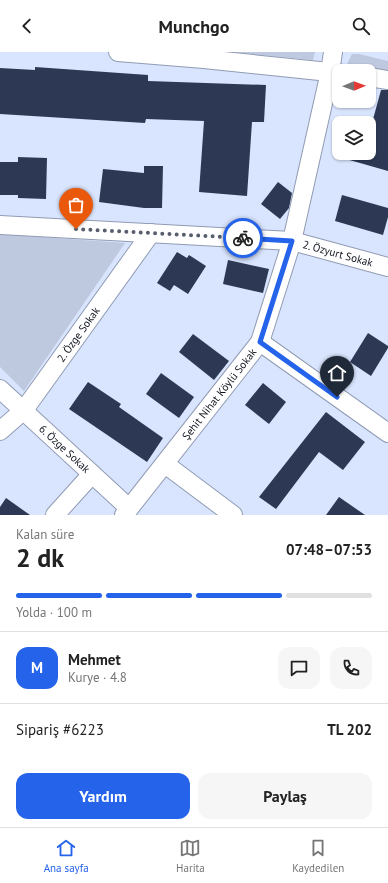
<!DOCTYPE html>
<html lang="tr">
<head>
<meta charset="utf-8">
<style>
  :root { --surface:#fff; --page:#f6f6f6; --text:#222; --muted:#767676; --line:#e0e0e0; --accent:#2563eb }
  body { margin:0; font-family:"PT Sans",sans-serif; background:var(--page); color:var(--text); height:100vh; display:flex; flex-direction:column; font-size:15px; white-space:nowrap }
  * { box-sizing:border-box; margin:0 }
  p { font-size:13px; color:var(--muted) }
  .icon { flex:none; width:22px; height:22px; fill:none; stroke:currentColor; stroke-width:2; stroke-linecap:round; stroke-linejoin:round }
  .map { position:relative; height:463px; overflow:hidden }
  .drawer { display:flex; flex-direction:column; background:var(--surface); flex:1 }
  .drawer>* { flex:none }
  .needle { width:26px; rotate:89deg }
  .fabs { position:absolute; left:332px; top:12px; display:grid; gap:8px }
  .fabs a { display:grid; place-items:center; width:44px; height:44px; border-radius:8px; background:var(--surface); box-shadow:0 1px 3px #0004; font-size:20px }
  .pin { position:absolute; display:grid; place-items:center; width:34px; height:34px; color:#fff; margin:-41px -17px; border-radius:50% 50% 50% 0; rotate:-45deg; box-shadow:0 0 4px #0007 }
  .pin .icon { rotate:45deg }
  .courier { position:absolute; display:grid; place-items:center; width:40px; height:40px; margin:-20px; border:3px solid #2563eb; border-radius:50%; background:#fff; color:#222; box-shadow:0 1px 5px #0007 }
  .head em { font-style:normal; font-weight:700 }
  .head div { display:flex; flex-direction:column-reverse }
  .head { display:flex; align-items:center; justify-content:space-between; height:68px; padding:0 16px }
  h1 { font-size:26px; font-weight:700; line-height:30px }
  .bar { display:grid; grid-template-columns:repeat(4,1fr); gap:6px 4px; align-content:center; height:48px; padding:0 16px }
  .bar i { height:5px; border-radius:3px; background:var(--line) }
  .bar .active { background:var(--accent) }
  .bar p { grid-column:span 4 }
  .line { display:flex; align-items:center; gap:10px; padding:0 16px; border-top:1px solid var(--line) }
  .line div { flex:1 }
  .round { display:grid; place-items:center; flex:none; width:42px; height:42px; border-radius:12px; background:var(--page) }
  .action { display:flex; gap:8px; margin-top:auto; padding:8px 16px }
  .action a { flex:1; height:46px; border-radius:12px; background:var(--accent); color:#fff; font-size:16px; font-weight:700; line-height:46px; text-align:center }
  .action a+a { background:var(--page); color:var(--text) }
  header { display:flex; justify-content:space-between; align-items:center; height:52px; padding:0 16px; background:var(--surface); font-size:18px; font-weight:700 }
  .tabs { display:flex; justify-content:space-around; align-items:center; height:56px; border-top:1px solid var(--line); background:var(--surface); font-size:11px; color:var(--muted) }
  .tabs a { display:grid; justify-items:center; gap:2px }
  .tabs .active { color:var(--accent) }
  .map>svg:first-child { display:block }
  .green { fill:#bec8df }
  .building { fill:#2d3954 }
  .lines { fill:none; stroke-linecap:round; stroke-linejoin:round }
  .minor-casing { stroke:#909bb3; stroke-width:20 }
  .minor { stroke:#fff; stroke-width:18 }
  .done { stroke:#585e6d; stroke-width:4; stroke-dasharray:0 7.2 }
  .route { stroke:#2563eb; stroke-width:5 }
  .labels { text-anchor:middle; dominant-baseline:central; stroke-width:4; stroke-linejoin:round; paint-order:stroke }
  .street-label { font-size:11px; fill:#12161f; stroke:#fff }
</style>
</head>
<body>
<header><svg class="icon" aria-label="back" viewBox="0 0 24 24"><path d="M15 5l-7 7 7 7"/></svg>Munchgo<svg class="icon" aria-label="search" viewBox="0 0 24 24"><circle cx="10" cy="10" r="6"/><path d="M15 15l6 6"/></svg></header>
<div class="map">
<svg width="388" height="463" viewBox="0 0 388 463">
  <rect width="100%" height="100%" fill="#d9e5fe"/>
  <g class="green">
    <path d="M 232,0 L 315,0 L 313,8 Z"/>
    <path d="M 352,2 L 359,2 L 388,9 L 388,20 L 368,14 L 347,12 Z"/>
    <path d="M 0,182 L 125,191 L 24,339 L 0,315 Z"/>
  </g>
  <g class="building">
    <path d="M 35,15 L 148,23 L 148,29 L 266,33 L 264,70 L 252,70 L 247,144 L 199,140 L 204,69 L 146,67 L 145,71 L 0,62 L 0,16 L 35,18 Z"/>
    <path d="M 381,38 L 388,38 L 388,119 L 339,105 L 340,101 L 369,101 L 369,82 Z"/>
    <path d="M 18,105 L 47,106 L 46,147 L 18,146 L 18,143 L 0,143 L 0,110 L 18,110 Z"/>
    <path d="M 144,114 L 163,114 L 162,156 L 144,156 L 99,150 L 103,117 L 144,121 Z"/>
    <path d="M 278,130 L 292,141 L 289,156 L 280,167 L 261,152 Z"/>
    <path d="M 342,143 L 388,156 L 388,165 L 383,183 L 335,169 Z"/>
    <path d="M 177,200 L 187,206 L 189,203 L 206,214 L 188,242 L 174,233 L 170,239 L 157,231 Z"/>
    <path d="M 228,208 L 269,217 L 263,241 L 223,232 Z"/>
    <path d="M 368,281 L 388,294 L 388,296 L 371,324 L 350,310 Z"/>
    <path d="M 193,282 L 229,309 L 214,328 L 179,300 Z"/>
    <path d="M 161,321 L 194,345 L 179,366 L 146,342 Z"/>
    <path d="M 88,330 L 121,352 L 119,355 L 163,386 L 147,410 L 69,357 Z"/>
    <path d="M 263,331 L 286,350 L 269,372 L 245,353 Z"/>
    <path d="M 326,360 L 365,390 L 343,418 L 319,400 L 276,457 L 259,445 Z"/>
    <path d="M 339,445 L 365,463 L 326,463 Z"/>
    <path d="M 6,446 L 30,463 L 0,463 L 0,455 Z"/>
  </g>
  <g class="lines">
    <g class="minor-casing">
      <g id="minor">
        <path d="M 118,0 L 204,7 L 339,21"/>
        <path d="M 369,25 L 388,28"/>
        <path id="s1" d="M 0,173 L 292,189 L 388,215"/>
        <path d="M 260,290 L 388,381"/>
        <path id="s2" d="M 0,337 L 129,456"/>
        <path id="s3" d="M 0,379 L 24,358 L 151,181"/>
        <path d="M 165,412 L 233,463"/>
        <path d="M 55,463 L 92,422"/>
        <path id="s4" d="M 124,463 L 260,290 L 292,189 L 330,20 L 333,0"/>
      </g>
    </g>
    <use href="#minor" class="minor"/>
  </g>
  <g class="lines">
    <path class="done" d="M 76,177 L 243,186"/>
    <path class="route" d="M 243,186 L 292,189 L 260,290 L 337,345"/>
  </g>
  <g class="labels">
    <g class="street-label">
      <text stroke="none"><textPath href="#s1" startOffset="340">2. Özyurt Sokak</textPath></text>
      <text stroke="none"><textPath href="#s3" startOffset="125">2. Özge Sokak</textPath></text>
      <text stroke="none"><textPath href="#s4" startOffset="154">Şehit Nihat Köylü Sokak</textPath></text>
      <text stroke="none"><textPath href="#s2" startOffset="88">6. Özge Sokak</textPath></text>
    </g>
  </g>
</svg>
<div class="fabs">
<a><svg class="needle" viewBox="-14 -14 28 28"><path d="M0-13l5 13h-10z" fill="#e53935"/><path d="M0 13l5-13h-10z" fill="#767676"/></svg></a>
<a><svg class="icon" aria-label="layers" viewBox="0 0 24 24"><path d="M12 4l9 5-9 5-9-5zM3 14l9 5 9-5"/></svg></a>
</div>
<div class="pin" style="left:76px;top:177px;background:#ea580c"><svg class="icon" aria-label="bag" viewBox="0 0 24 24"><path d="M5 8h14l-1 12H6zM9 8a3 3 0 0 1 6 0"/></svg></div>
<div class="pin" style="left:337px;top:345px;background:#1f2937"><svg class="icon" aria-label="home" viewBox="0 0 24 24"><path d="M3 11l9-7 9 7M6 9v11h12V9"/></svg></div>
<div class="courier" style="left:243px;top:186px"><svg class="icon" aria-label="bike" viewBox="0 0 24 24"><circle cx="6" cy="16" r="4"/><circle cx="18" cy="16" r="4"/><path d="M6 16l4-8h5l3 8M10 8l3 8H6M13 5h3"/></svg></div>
</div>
<section class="drawer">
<div class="head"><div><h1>2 dk</h1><p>Kalan süre</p></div><em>07:48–07:53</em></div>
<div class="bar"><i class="active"></i><i class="active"></i><i class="active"></i><i></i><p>Yolda · 100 m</p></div>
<div class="line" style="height:72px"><b class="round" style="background:var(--accent);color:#fff">M</b><div><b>Mehmet</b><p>Kurye · 4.8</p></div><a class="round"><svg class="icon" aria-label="chat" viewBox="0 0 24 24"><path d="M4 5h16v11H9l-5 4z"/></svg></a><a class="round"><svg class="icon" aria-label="phone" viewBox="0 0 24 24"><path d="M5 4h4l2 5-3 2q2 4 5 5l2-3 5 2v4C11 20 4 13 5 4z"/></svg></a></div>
<div class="line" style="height:52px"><div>Sipariş #6223</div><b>TL 202</b></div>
<div class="action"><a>Yardım</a><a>Paylaş</a></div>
</section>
<nav class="tabs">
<a class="active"><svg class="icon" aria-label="home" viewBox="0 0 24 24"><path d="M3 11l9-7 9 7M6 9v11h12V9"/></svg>Ana sayfa</a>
<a><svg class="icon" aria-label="map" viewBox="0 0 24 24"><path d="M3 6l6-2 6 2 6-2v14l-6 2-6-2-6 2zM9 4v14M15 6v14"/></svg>Harita</a>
<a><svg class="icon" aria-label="saved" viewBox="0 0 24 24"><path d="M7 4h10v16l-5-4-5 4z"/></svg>Kaydedilen</a>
</nav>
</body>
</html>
